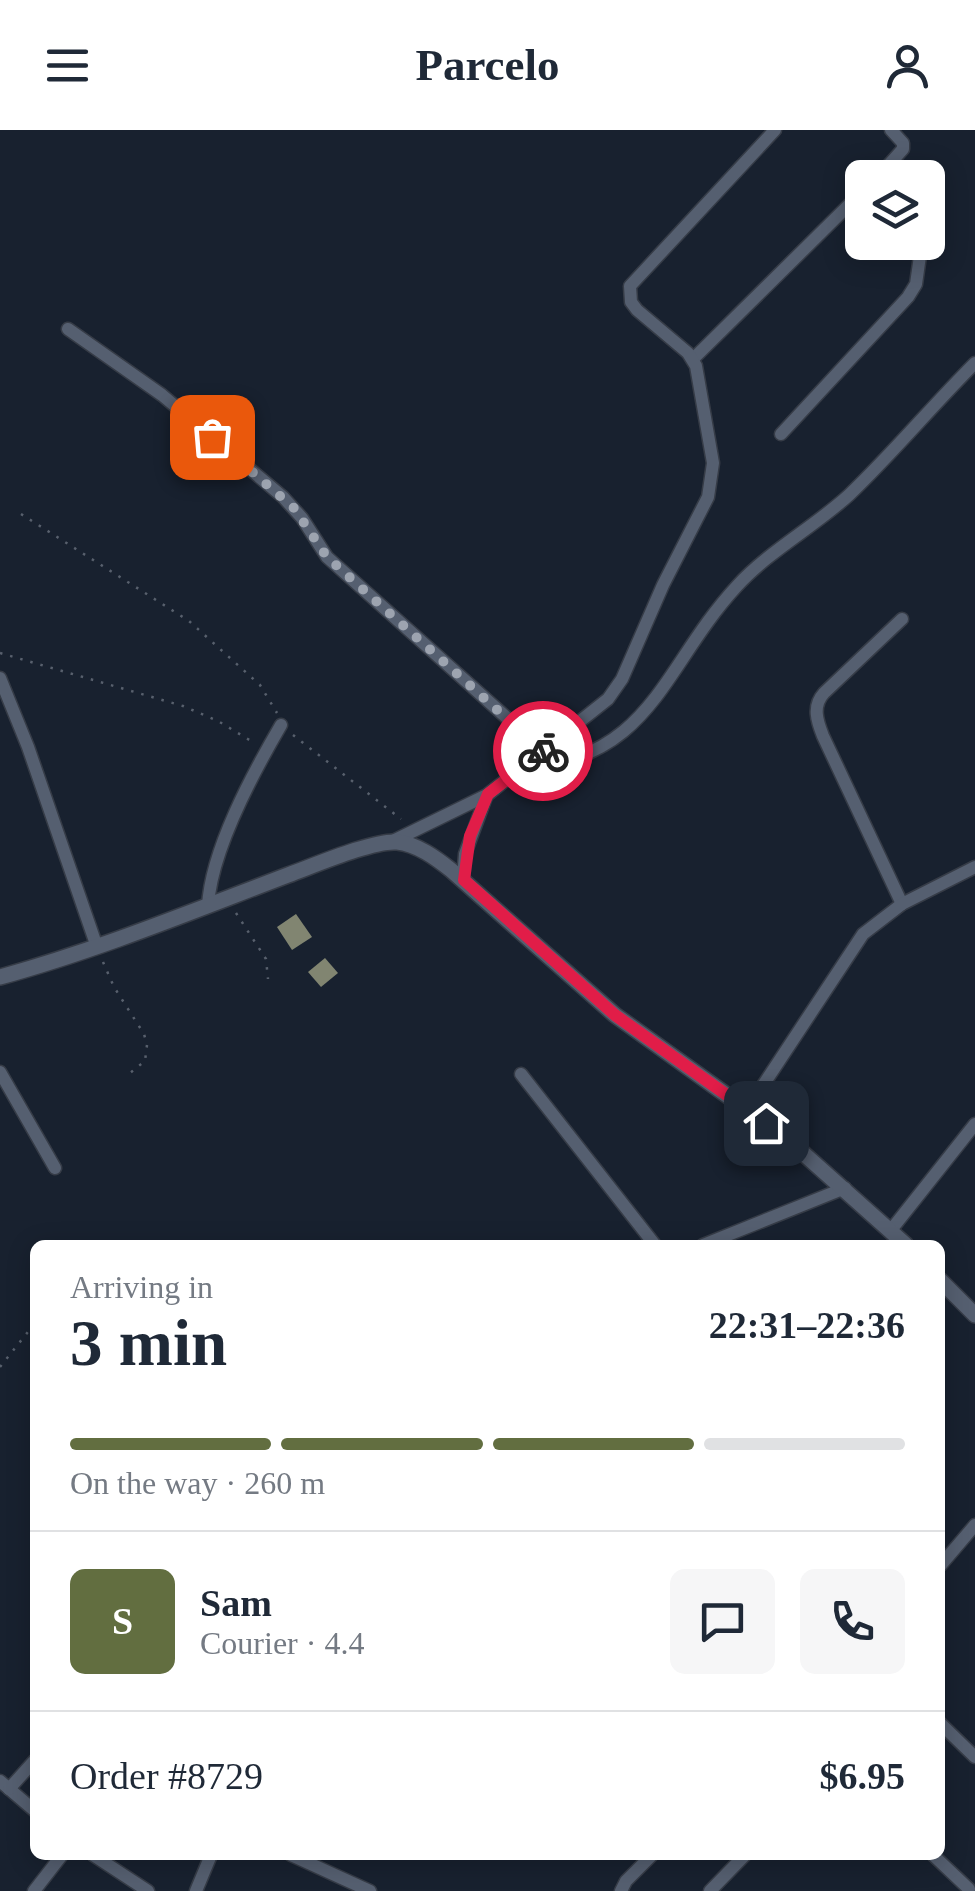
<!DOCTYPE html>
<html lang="en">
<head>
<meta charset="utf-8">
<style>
  :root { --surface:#fff; --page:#f6f6f7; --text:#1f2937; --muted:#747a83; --line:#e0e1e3; --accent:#626e40 }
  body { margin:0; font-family:"Times New Roman",serif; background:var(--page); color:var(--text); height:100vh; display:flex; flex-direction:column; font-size:38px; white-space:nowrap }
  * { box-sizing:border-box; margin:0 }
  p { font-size:32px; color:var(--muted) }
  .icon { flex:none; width:55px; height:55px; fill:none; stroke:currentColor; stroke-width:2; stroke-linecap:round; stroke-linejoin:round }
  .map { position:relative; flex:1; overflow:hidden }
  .drawer { position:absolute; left:30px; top:1110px; width:915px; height:620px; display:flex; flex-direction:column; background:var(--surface); border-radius:15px; box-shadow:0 5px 25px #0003 }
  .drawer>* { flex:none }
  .fabs { position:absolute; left:845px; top:30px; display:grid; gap:20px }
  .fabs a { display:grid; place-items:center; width:100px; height:100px; border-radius:15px; background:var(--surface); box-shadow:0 5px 25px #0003; font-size:50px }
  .pin { position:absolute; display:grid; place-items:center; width:85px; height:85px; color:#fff; margin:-42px; border-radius:20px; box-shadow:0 5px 15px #0006 }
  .courier { position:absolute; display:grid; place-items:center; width:100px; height:100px; margin:-50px; border:8px solid #e11d48; border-radius:50%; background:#fff; color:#222; box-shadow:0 2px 12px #0007 }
  .summary em { font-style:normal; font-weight:700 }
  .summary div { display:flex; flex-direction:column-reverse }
  .summary { display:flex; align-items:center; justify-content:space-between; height:170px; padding:0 40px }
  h1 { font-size:65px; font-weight:700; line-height:75px }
  .bar { display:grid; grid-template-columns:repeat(4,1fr); gap:15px 10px; align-content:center; height:120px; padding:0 40px }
  .bar i { height:12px; border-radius:8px; background:var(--line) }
  .bar .selected { background:var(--accent) }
  .bar p { grid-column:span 4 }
  .line { display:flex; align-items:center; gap:25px; padding:0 40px; border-top:2px solid var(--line) }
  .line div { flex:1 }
  .round { display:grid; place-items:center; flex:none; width:105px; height:105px; border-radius:15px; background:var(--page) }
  header { display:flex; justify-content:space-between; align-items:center; height:130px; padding:0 40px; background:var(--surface); font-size:45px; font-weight:700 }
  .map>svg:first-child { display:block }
  .building { fill:#818571 }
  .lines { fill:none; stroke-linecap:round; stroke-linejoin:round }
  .minor-casing { stroke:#363c47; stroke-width:15 }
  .tertiary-casing { stroke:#363c47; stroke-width:18 }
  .path { stroke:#58606d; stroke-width:2.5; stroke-dasharray:2.5 8; stroke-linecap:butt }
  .minor { stroke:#555f70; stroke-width:12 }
  .tertiary { stroke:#555f70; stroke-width:15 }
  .done { stroke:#9da4b0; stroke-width:10; stroke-dasharray:0 18 }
  .route { stroke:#e11d48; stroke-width:12 }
</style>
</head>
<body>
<header><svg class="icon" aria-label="menu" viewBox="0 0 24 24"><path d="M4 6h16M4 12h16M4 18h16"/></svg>Parcelo<svg class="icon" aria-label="person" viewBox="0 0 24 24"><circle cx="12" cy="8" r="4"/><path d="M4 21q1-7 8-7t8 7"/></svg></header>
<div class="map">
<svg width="975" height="1761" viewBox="0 0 975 1761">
  <rect width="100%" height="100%" fill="#18212f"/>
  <g class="building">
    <path d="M 296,784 L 312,807 L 292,820 L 277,797 Z"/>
    <path d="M 325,828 L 338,843 L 321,857 L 308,842 Z"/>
  </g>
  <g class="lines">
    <g class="minor-casing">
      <g id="minor">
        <path d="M 877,48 L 903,19 L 903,13 L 891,0"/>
        <path d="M 928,89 L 937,60"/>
        <path d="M 68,199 L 162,265 L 283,367 L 302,388 L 327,427 L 544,621"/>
        <path d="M 693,229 L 862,62"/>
        <path d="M 781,304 L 908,167 L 916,154 L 922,112"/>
        <path d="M 902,489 L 824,563 C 812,576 817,591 823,606 L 902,774"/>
        <path d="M 0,548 L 28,617 L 97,817"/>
        <path d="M 522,639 C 653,628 662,537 737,456 C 769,421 814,397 849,365 C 893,323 932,276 975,233"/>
        <path d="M 393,711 L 487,665 L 608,569 L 622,549 L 663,455 L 708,367 L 713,333 L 696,236 L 688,223 L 637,180 L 631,172 L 630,156 L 775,0"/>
        <path d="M 463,750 L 465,724 L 486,667"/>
        <path d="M 208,776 C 211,720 253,643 281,595"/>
        <path d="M 0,942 L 55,1038"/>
        <path d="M 521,944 L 655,1115"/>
        <path d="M 748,978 L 863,804 L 902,774 L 975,737"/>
        <path d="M 891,1100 L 975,994"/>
        <path d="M 703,1115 L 845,1058"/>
        <path d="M 940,1436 L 975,1395"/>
        <path d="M 940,1593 L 975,1627"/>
        <path d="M 0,1651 L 35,1681"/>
        <path d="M 9,1659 L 35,1630"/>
        <path d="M 93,1725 L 148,1761"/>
        <path d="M 291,1725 L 370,1761"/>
        <path d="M 933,1725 L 969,1759"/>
        <path d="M 34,1761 L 62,1725"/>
        <path d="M 196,1761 L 211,1725"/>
        <path d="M 621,1761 L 626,1751 L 652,1725"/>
        <path d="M 710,1761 L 745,1725"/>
      </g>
    </g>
    <g class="tertiary-casing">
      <g id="tertiary">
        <path d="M 0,847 C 98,820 193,781 288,745 C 313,736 373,710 397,712 C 417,714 436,728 451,740 L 615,885 L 785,1007 L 906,1115"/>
        <path d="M 940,1150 L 975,1185"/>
      </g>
    </g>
    <g class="path">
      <path d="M 21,384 L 189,491 L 260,555 L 277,583"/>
      <path d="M 0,523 L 183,576 L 218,591 L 256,614"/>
      <path d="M 293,605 L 401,689"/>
      <path d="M 236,783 L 266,829 L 268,849"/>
      <path d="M 103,832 L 114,857 L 144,904 L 147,915 L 145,931 L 130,943"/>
      <path d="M 0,1237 L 35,1193"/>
    </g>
    <use href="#minor" class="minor"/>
    <use href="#tertiary" class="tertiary"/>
  </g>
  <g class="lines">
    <path class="done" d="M 212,307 L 294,378 L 327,427 L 543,621"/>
    <path class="route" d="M 543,621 L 488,664 L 470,706 L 464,750 L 615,885 L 766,993"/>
  </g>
</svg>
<div class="fabs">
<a><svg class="icon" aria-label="layers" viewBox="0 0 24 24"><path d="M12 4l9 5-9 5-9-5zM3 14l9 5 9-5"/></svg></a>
</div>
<div class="pin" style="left:212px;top:307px;background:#ea580c"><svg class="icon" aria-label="bag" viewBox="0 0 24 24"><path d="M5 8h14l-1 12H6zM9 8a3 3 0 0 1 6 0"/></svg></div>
<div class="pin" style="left:766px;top:993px;background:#1f2937"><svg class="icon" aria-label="home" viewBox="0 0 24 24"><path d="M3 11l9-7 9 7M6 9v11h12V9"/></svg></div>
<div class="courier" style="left:543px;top:621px"><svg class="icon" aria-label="bike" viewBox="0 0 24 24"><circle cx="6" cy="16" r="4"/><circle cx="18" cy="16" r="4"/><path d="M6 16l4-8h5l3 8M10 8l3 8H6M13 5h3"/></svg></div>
<section class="drawer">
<div class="summary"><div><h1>3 min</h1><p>Arriving in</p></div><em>22:31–22:36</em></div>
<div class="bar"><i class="selected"></i><i class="selected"></i><i class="selected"></i><i></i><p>On the way · 260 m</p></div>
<div class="line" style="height:180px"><b class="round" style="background:var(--accent);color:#fff">S</b><div><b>Sam</b><p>Courier · 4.4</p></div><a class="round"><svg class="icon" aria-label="chat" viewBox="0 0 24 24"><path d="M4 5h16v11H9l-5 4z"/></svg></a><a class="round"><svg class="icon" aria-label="phone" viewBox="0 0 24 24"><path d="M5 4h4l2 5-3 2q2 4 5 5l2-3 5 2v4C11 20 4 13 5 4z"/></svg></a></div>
<div class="line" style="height:130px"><div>Order #8729</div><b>$6.95</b></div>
</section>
</div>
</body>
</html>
